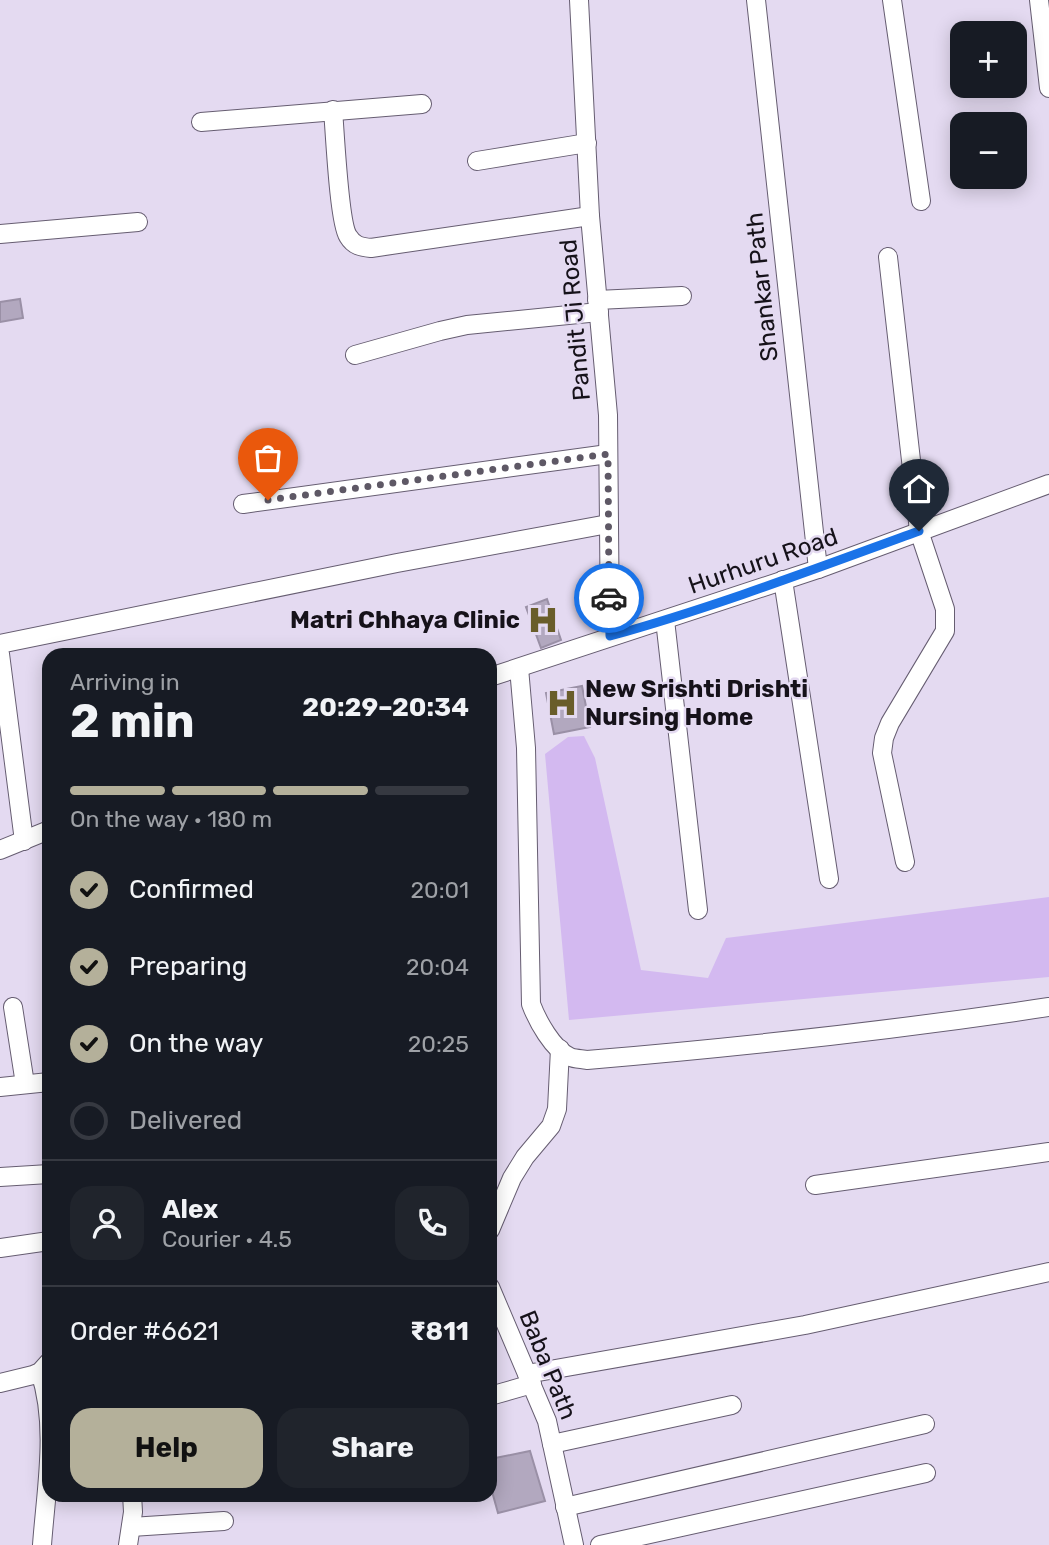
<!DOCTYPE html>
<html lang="en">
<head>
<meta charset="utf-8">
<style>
  :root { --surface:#171b24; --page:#20242c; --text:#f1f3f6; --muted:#9ea1a6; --line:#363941; --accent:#b4b09a }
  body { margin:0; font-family:Rubik,sans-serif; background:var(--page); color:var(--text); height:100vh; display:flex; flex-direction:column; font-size:26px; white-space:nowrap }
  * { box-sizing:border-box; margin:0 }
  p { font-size:23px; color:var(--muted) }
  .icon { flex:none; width:38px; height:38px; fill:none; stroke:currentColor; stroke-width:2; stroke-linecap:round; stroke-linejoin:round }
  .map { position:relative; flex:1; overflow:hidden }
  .details { position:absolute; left:42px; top:648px; width:455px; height:854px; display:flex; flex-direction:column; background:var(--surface); border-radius:21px; box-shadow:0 4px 18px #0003 }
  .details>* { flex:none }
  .buttons { position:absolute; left:950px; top:21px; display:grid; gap:14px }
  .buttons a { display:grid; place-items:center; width:77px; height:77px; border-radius:14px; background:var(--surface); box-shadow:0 4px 18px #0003; font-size:35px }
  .pin { position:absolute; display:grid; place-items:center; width:60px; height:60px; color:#fff; margin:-72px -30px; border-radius:50% 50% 50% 0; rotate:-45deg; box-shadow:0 0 7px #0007 }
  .pin .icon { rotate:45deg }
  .courier { position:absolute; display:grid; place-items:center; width:70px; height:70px; margin:-35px; border:5px solid #1a73e8; border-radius:50%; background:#fff; color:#222; box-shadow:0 2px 9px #0007 }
  .head em { font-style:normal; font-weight:700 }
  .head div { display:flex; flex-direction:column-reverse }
  .head { display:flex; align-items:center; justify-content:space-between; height:119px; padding:0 28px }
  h1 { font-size:46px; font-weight:700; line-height:52px }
  .bar { display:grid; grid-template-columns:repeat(4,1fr); gap:10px 7px; align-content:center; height:84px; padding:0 28px }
  .bar i { height:9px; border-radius:5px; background:var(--line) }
  .bar .active { background:var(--accent) }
  .bar p { grid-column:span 4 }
  .line { display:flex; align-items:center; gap:18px; padding:0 28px; border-top:2px solid var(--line) }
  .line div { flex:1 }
  .round { display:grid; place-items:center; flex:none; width:74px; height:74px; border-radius:21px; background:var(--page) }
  ol { padding:0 28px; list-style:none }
  li { display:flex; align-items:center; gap:21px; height:77px }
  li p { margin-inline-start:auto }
  li .icon { padding:7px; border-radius:50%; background:var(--accent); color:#111; stroke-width:4 }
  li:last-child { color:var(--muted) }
  li i { width:38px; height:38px; border:4px solid var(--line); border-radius:50% }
  .primary-button { display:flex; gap:14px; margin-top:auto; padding:14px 28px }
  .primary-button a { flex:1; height:80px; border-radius:21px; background:var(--accent); color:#111; font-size:28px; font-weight:700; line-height:80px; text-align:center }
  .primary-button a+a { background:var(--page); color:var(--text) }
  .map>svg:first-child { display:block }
  .water { fill:#d3b9f0 }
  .building { fill:#b2a8bf; stroke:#9a90a6; stroke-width:2 }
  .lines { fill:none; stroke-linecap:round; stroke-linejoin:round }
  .minor-casing { stroke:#665d71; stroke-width:20 }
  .minor { stroke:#fff; stroke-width:18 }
  .done { stroke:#5e5865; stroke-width:7; stroke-dasharray:0 12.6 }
  .route { stroke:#1a73e8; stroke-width:9 }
  .labels { text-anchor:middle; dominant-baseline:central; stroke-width:5; stroke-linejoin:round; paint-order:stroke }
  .street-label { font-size:24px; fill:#16121a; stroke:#e4daf1 }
  .poi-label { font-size:24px; font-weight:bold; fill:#16121a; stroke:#e4daf1; text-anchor:end }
</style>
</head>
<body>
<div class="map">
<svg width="1049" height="1545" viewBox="0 0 1049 1545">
  <rect width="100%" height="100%" fill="#e4daf1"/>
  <path class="water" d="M 584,736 L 595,758 L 641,970 L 708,978 L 726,938 L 1049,897 L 1049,977 L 569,1020 L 545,754 L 568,737 Z"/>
  <g class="building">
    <path d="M 20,299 L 23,318 L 0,322 L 0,302 Z"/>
    <path d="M 547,599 L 561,640 L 541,648 L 526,607 Z"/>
    <path d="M 582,686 L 590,727 L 554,734 L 546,693 Z"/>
    <path d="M 530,1451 L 545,1501 L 498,1513 L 490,1484 L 490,1459 Z"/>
  </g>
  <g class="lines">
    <g class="minor-casing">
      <g id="minor">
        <path d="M 579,0 L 590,216 L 608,415 L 610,636"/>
        <path d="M 756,0 L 818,569"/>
        <path d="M 892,0 L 921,201"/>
        <path d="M 1039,0 L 1049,88"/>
        <path d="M 333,110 C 335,133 339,222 348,236 C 354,246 361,247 371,248 L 590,216"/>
        <path d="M 201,122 L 422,104"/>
        <path d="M 477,161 L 587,143"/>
        <path d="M 0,234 L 138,222"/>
        <path d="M 888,257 L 919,531 L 945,609 L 945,631 L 890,723 L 884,738 L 882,753 L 905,862"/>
        <path d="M 597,300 L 682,296"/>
        <path d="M 355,355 L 440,331 L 467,325 L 599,312"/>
        <path d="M 243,504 L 608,454"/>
        <path d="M 783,580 L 829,879"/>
        <path d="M 665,620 L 698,910"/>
        <path d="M 0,644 L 397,563 L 608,524"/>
        <path d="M 0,654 L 24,841"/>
        <path d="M 519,668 L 526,748 L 531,1004 C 537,1020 553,1050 570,1057 C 575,1059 582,1059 587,1060 C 742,1047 895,1030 1049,1007"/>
        <path d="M 490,677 L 818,569 L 1049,484"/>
        <path d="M 0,850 L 49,830"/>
        <path d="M 13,1007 L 25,1084"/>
        <path d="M 0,1087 L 49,1082"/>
        <path d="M 0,1177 L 49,1174"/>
        <path d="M 815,1185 L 1049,1152"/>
        <path d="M 490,1230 L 512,1178 L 525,1157 L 551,1126 L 557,1109 L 560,1049"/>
        <path d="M 0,1248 L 49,1241"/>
        <path d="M 490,1287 L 547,1421 L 574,1545"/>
        <path d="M 40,1372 C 58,1426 46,1489 42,1545"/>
        <path d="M 527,1374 L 805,1325 L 1049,1272"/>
        <path d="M 0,1383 L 33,1375 L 40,1372 L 49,1362"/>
        <path d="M 490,1396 L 532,1384"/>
        <path d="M 552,1444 L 732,1405"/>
        <path d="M 565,1507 L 925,1424"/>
        <path d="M 131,1527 L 224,1521"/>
        <path d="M 128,1545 L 133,1512 L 132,1494"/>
        <path d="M 600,1545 L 926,1473"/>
      </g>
    </g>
    <use href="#minor" class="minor"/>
  </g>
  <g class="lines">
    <path class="done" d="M 268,500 L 608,454 L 609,598"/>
    <path class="route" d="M 609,598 L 610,636 C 715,607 817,568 919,531"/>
  </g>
  <defs>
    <g id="hospital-bare" transform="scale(2.415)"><path d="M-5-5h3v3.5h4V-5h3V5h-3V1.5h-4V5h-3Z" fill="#695d2a" stroke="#e4daf1" stroke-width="2.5" paint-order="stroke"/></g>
  </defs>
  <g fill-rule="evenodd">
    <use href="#hospital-bare" x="543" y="620"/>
    <use href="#hospital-bare" x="562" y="703"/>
  </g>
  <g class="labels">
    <g class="street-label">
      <text transform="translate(762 287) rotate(-96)">Shankar Path</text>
      <text transform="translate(575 320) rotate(-95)">Pandit Ji Road</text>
      <text transform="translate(763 561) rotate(-19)">Hurhuru Road</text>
      <text transform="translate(548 1365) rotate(68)">Baba Path</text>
    </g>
    <g class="poi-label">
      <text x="520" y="620">Matri Chhaya Clinic</text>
      <text x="585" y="689" text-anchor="start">New Srishti Drishti<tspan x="585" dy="28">Nursing Home</tspan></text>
    </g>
  </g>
</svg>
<div class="buttons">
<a>+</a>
<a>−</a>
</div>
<div class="pin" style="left:268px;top:500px;background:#ea580c"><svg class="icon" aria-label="bag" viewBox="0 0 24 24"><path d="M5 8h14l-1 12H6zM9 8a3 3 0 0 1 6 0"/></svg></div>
<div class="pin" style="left:919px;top:531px;background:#1f2937"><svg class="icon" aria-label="home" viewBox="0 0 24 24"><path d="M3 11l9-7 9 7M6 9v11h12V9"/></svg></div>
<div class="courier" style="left:609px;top:598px"><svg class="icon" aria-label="car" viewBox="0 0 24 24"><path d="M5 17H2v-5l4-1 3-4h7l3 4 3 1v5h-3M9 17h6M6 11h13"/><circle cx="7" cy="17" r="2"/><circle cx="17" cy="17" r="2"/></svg></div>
<section class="details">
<div class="head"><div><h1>2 min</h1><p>Arriving in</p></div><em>20:29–20:34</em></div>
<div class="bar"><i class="active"></i><i class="active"></i><i class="active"></i><i></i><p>On the way · 180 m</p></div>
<ol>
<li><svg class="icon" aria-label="check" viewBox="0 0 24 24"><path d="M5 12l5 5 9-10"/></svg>Confirmed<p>20:01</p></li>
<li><svg class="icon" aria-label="check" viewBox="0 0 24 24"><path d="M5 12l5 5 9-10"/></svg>Preparing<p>20:04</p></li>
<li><svg class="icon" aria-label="check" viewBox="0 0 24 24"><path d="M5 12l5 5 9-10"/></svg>On the way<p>20:25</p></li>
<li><i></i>Delivered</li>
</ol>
<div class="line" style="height:126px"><a class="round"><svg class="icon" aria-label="person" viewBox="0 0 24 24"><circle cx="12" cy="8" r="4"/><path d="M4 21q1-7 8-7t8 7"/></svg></a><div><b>Alex</b><p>Courier · 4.5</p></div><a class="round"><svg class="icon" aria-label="phone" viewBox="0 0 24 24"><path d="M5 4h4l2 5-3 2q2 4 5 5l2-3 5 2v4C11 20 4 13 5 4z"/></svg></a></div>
<div class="line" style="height:91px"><div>Order #6621</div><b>₹811</b></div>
<div class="primary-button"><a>Help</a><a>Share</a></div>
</section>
</div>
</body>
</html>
